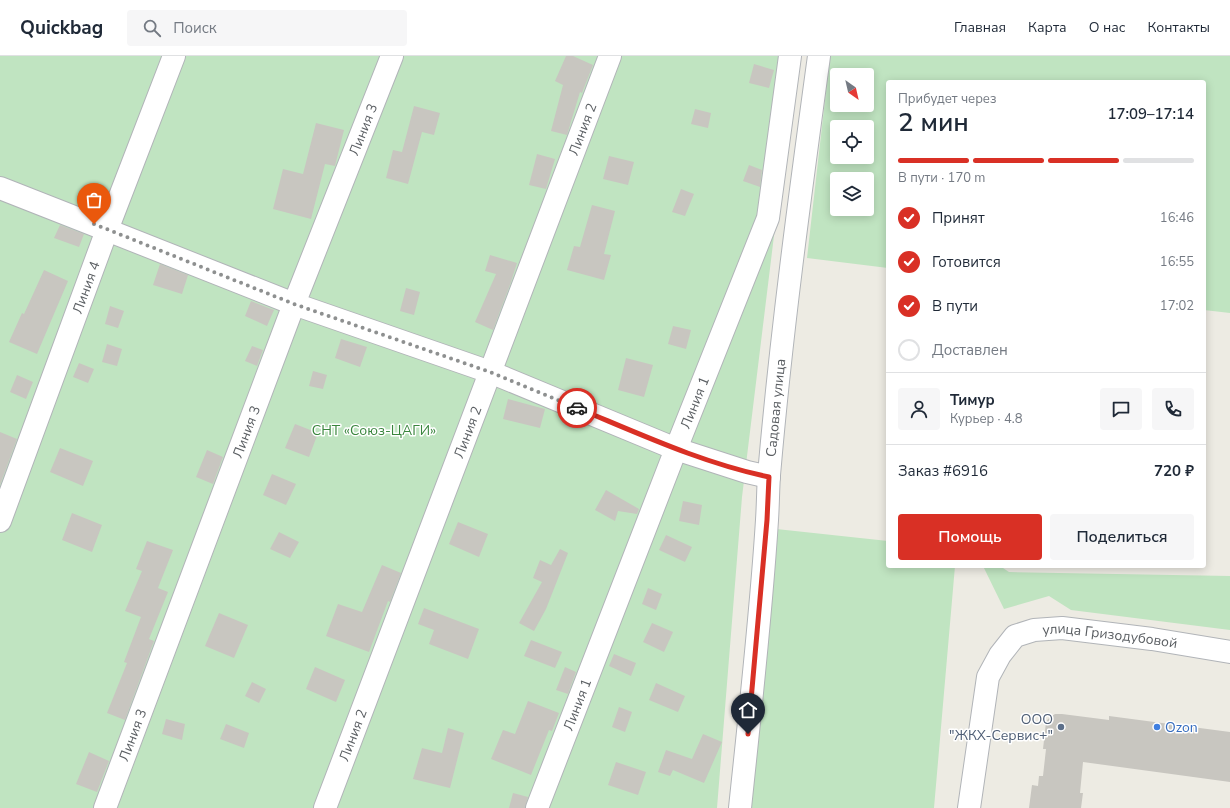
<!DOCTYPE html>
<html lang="ru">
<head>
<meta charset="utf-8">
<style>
  :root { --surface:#fff; --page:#f6f6f7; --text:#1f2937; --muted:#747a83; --line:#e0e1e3; --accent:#d93025 }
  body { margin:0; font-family:"Nunito Sans",sans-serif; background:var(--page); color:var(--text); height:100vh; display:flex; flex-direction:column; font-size:15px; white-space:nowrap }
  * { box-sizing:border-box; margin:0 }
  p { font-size:13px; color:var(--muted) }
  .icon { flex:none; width:22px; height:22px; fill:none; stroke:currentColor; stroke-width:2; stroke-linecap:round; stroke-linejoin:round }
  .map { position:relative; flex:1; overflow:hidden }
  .panel { position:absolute; left:886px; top:24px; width:320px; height:488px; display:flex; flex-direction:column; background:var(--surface); border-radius:4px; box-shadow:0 2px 10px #0003 }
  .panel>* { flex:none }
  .needle { width:26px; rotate:146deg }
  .tools { position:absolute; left:830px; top:12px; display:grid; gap:8px }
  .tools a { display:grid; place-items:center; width:44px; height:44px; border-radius:4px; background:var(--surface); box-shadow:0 2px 10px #0003; font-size:20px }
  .pin { position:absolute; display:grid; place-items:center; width:34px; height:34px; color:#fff; margin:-41px -17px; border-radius:50% 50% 50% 0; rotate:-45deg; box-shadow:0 0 4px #0007 }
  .pin .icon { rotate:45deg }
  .courier { position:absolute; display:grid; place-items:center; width:40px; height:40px; margin:-20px; border:3px solid #d93025; border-radius:50%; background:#fff; color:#222; box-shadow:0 1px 5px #0007 }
  .overview em { font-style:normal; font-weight:600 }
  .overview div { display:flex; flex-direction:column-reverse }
  .overview { display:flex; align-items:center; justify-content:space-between; height:68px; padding:0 12px }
  h1 { font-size:26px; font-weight:600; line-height:30px }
  .bar { display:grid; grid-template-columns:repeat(4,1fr); gap:6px 4px; align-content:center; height:48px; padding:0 12px }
  .bar i { height:5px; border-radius:3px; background:var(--line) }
  .bar .active { background:var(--accent) }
  .bar p { grid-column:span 4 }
  .line { display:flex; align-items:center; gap:10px; padding:0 12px; border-top:1px solid var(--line) }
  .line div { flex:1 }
  .round { display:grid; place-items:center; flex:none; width:42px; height:42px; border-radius:4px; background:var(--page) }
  ol { padding:0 12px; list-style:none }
  li { display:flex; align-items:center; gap:12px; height:44px }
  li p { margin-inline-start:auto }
  li .icon { padding:4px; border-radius:50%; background:var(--accent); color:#fff; stroke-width:4 }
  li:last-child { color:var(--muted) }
  li i { width:22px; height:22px; border:2px solid var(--line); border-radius:50% }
  .button { display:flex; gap:8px; margin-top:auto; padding:8px 12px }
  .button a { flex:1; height:46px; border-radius:4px; background:var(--accent); color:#fff; font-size:16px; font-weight:600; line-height:46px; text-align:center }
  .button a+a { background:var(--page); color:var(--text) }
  header { display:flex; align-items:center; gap:24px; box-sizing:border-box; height:56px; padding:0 20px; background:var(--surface); border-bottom:1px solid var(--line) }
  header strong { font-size:19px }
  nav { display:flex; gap:22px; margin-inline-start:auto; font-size:14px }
  .search { width:280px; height:36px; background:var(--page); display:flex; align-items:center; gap:10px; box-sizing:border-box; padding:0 14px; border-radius:4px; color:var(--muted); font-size:15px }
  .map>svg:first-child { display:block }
  .green { fill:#c0e4c1; fill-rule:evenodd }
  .building { fill:#c8c6c0 }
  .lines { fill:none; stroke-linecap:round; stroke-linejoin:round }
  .minor-casing { stroke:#b1b4b8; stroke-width:24 }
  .minor { stroke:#fff; stroke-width:22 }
  .done { stroke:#8e9090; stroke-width:4; stroke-dasharray:0 7.2 }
  .route { stroke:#d93025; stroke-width:5 }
  .service-dot { fill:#5c6f8a; stroke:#fff; stroke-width:1.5 }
  .shop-dot { fill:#3f7fe0; stroke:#fff; stroke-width:1.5 }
  .labels { text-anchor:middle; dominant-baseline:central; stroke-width:3; stroke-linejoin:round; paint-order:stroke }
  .street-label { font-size:14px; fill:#5b5f63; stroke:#fff }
  .park-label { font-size:14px; fill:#39853d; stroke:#fff }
  .service-label { font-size:14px; fill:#4e5e75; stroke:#fff; text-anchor:end }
  .shop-label { font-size:14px; fill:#366cbe; stroke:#fff; text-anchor:start }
</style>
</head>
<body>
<header>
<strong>Quickbag</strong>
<div class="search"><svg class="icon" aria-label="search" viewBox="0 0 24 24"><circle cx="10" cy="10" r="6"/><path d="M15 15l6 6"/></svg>Поиск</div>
<nav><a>Главная</a><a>Карта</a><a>О нас</a><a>Контакты</a></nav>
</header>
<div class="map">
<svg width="1230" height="752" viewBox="0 0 1230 752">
  <rect width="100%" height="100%" fill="#edebe3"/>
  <g class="green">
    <path d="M 0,0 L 796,0 L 742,441 L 717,752 L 0,752 Z"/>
    <path d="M 830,0 L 1230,0 L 1230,257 L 1204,254 L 1204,26 L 888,26 L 888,212 L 807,202 ZM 837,19 L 867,19 L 867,49 L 837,49 ZM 837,71 L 867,71 L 867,101 L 837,101 ZM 837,123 L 867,123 L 867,153 L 837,153 Z"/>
    <path d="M 767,472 L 888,485 L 888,510 L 955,510 L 934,752 L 740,752 Z"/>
    <path d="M 983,510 L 1000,510 L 1009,516 L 1230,520 L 1230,574 L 1071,554 L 1049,540 L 1004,553 Z"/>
  </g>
  <g class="building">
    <path d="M 566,0 L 573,0 L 593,9 L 582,37 L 580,36 L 567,79 L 551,75 L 563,29 L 555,25 Z"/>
    <path d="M 754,8 L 774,14 L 769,32 L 749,27 Z"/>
    <path d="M 414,50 L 440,57 L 434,79 L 422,76 L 408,128 L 386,122 L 393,94 L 402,96 Z"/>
    <path d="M 695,53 L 711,57 L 708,72 L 691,68 Z"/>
    <path d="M 316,67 L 344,74 L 335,110 L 325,108 L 311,163 L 273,153 L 283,113 L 303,118 Z"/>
    <path d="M 537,98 L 555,103 L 546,133 L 529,129 Z"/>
    <path d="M 609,100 L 634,106 L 628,129 L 603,123 Z"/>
    <path d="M 749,109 L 762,114 L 760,131 L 743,125 Z"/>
    <path d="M 681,133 L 694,138 L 685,160 L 672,156 Z"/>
    <path d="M 592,149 L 615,155 L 604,198 L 611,199 L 604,224 L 567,214 L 574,190 L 580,191 Z"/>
    <path d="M 60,169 L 84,178 L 79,191 L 54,182 Z"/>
    <path d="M 490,199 L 517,207 L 511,226 L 493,274 L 475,266 L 496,218 L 485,215 Z"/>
    <path d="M 160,208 L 188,219 L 182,238 L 153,229 Z"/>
    <path d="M 44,214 L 68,225 L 37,298 L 9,286 L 22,257 L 24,258 Z"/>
    <path d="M 406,232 L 420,236 L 414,259 L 400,255 Z"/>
    <path d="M 251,245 L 274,254 L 267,270 L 245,260 Z"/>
    <path d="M 110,250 L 124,255 L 118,272 L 105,268 Z"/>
    <path d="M 673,270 L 691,274 L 686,293 L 668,288 Z"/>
    <path d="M 341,283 L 367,291 L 360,311 L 335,302 Z"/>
    <path d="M 107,288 L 122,293 L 117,310 L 102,306 Z"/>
    <path d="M 252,290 L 263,294 L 257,310 L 245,305 Z"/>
    <path d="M 626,302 L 653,309 L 644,341 L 618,334 Z"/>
    <path d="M 79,307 L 94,313 L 88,327 L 73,321 Z"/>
    <path d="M 313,315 L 327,319 L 323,333 L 309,330 Z"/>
    <path d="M 17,319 L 33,326 L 26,343 L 10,336 Z"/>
    <path d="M 508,343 L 545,353 L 540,372 L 503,363 Z"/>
    <path d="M 295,368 L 318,377 L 309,401 L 285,392 Z"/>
    <path d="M 0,376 L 17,383 L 0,429 Z"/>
    <path d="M 60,392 L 93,405 L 83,430 L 50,416 Z"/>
    <path d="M 207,394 L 223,401 L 213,428 L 196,421 Z"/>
    <path d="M 272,418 L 296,428 L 286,449 L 263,439 Z"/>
    <path d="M 606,434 L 639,453 L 637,458 L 618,455 L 615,465 L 595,454 Z"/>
    <path d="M 683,445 L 702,449 L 699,469 L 679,465 Z"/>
    <path d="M 72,457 L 102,469 L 92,496 L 62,484 Z"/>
    <path d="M 458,466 L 488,478 L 479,501 L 449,488 Z"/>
    <path d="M 279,476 L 299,486 L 290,502 L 270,493 Z"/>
    <path d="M 666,479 L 692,491 L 685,506 L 659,494 Z"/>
    <path d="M 147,485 L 173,494 L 158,532 L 168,536 L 149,583 L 154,585 L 125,664 L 107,657 L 127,607 L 124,606 L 141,561 L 125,555 L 142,515 L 136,513 Z"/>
    <path d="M 560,493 L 568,497 L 546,553 L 534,575 L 519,567 L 542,526 L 533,522 L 540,504 L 551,509 Z"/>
    <path d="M 382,509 L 401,517 L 390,546 L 388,545 L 369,596 L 326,580 L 338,548 L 362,556 Z"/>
    <path d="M 648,532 L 662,538 L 656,554 L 642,548 Z"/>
    <path d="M 424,552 L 479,573 L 468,603 L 429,588 L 434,574 L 418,568 Z"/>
    <path d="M 219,557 L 248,569 L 234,602 L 205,590 Z"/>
    <path d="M 652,567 L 673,576 L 664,596 L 643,586 Z"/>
    <path d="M 531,584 L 562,596 L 555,612 L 524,600 Z"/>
    <path d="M 614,598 L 636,607 L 631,620 L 609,610 Z"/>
    <path d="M 315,611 L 345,624 L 336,646 L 306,633 Z"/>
    <path d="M 565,611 L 576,616 L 568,638 L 556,634 Z"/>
    <path d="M 252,626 L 266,633 L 259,647 L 245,640 Z"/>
    <path d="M 656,627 L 685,640 L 678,656 L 649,644 Z"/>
    <path d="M 528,645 L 559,657 L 552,675 L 549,674 L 531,719 L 491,703 L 503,674 L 515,678 Z"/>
    <path d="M 619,651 L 632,656 L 625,676 L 612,671 Z"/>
    <path d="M 1055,658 L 1062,658 L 1109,664 L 1109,660 L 1230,676 L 1230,726 L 1083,706 L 1080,737 L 1083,737 L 1081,752 L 1029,752 L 1032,729 L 1038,730 L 1039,720 L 1043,720 L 1046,693 L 1043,693 L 1046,666 L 1048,663 Z"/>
    <path d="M 166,663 L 185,668 L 182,684 L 162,678 Z"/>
    <path d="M 226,668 L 249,677 L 244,692 L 220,683 Z"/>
    <path d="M 448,672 L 464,677 L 450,732 L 413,723 L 422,692 L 442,697 Z"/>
    <path d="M 703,678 L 722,686 L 704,727 L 673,714 L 670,720 L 658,716 L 666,694 L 692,703 Z"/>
    <path d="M 89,696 L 109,705 L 97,736 L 76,728 Z"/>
    <path d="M 616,706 L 646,716 L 638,739 L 608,729 Z"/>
    <path d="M 513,737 L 528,741 L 525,752 L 509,752 Z"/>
  </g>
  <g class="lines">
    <g class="minor-casing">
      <g id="minor">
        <path d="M 0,132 L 107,174 L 294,248 L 490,316 L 676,393 L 747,416 L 769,421"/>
        <path id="s1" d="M 0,465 L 107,174 L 174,0"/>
        <path id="s2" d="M 105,752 L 294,248 L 392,0"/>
        <path id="s3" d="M 325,752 L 610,0"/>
        <path id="s4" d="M 537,752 L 676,393 L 768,162 L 790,0"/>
        <path id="s5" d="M 740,752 C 750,656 761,560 767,464 C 768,449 768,434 769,419 C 781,279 800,139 819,0"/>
        <path id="s6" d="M 969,752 L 988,621 L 1000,599 L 1015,580 L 1034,574 L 1062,572 L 1152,583 L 1230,596"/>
      </g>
    </g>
    <use href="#minor" class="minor"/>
  </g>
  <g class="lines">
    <path class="done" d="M 94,168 L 294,248 L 490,316 L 577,352"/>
    <path class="route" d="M 577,352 C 640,378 702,407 769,421 L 767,464 L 748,678"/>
  </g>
  <circle class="service-dot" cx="1061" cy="671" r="4"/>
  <circle class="shop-dot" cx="1157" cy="671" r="4"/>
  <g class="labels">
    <g class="street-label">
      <text stroke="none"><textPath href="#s2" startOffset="726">Линия 3</textPath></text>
      <text stroke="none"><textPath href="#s3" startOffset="726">Линия 2</textPath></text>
      <text stroke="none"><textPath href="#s1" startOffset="249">Линия 4</textPath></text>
      <text stroke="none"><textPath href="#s4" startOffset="435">Линия 1</textPath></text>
      <text stroke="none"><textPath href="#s5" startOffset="402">Садовая улица</textPath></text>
      <text stroke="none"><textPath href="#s2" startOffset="402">Линия 3</textPath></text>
      <text stroke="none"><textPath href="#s3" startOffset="402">Линия 2</textPath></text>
      <text stroke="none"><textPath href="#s6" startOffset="278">улица Гризодубовой</textPath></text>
      <text stroke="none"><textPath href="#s4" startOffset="111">Линия 1</textPath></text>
      <text stroke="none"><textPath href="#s2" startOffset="78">Линия 3</textPath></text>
      <text stroke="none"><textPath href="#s3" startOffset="78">Линия 2</textPath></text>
    </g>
    <g class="park-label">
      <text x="374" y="374">СНТ «Союз-ЦАГИ»</text>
    </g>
    <g class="service-label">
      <text x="1053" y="663">ООО<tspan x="1053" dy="16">"ЖКХ-Сервис+"</tspan></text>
    </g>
    <g class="shop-label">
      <text x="1165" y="671">Ozon</text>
    </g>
  </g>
</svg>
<div class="tools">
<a><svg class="needle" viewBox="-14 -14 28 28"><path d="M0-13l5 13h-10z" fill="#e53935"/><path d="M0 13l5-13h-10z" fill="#747a83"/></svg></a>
<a><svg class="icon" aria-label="locate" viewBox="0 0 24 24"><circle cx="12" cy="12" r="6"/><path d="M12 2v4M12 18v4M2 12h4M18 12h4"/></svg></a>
<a><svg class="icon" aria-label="layers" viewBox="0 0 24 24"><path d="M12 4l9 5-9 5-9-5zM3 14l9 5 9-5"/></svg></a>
</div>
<div class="pin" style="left:94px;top:168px;background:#ea580c"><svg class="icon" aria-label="bag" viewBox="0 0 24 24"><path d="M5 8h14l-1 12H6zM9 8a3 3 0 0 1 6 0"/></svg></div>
<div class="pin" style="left:748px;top:678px;background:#1f2937"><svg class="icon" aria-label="home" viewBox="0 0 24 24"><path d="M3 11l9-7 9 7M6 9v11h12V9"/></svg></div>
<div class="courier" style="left:577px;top:352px"><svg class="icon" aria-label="car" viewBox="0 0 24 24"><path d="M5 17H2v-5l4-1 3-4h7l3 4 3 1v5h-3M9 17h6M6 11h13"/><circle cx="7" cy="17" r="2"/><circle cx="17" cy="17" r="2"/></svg></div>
<section class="panel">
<div class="overview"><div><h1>2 мин</h1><p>Прибудет через</p></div><em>17:09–17:14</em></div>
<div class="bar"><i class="active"></i><i class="active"></i><i class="active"></i><i></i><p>В пути · 170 m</p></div>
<ol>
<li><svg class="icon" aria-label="check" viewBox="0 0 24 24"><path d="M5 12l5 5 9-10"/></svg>Принят<p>16:46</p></li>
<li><svg class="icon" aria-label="check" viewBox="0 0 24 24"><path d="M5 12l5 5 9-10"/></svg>Готовится<p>16:55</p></li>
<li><svg class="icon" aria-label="check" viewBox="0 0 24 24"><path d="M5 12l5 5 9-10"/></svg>В пути<p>17:02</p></li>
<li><i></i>Доставлен</li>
</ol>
<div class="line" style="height:72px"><a class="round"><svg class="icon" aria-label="person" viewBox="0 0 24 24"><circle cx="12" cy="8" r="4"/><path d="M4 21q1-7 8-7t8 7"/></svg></a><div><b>Тимур</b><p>Курьер · 4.8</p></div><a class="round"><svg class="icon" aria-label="chat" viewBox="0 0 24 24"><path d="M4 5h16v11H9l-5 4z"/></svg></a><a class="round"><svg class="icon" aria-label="phone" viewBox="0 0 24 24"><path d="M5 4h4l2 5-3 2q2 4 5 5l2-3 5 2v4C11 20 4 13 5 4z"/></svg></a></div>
<div class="line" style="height:52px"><div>Заказ #6916</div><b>720 ₽</b></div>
<div class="button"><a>Помощь</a><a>Поделиться</a></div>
</section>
</div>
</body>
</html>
